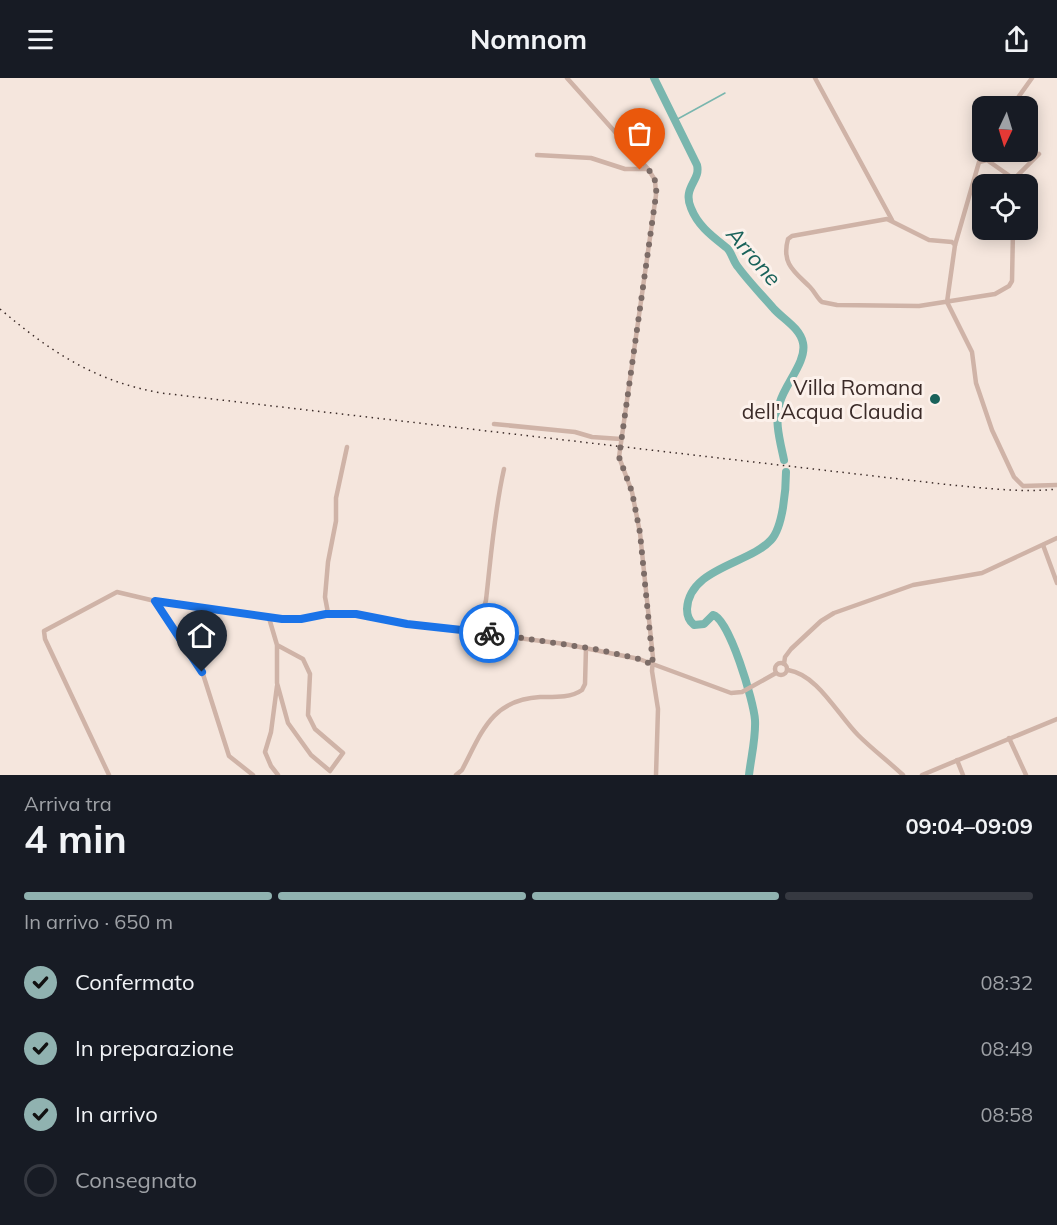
<!DOCTYPE html>
<html lang="it">
<head>
<meta charset="utf-8">
<style>
  :root { --surface:#171b24; --page:#20242c; --text:#f1f3f6; --muted:#9ea1a6; --line:#363941; --accent:#90b2b0 }
  body { margin:0; font-family:Mulish,sans-serif; background:var(--page); color:var(--text); height:100vh; display:flex; flex-direction:column; font-size:22px; white-space:nowrap }
  * { box-sizing:border-box; margin:0 }
  p { font-size:20px; color:var(--muted) }
  .icon { flex:none; width:33px; height:33px; fill:none; stroke:currentColor; stroke-width:2; stroke-linecap:round; stroke-linejoin:round }
  .map { position:relative; height:697px; overflow:hidden }
  .details { display:flex; flex-direction:column; background:var(--surface); flex:1 }
  .details>* { flex:none }
  .needle { width:39px; rotate:184deg }
  .fabs { position:absolute; left:972px; top:18px; display:grid; gap:12px }
  .fabs a { display:grid; place-items:center; width:66px; height:66px; border-radius:12px; background:var(--surface); box-shadow:0 3px 15px #0003; font-size:30px }
  .pin { position:absolute; display:grid; place-items:center; width:51px; height:51px; color:#fff; margin:-62px -26px; border-radius:50% 50% 50% 0; rotate:-45deg; box-shadow:0 0 6px #0007 }
  .pin .icon { rotate:45deg }
  .courier { position:absolute; display:grid; place-items:center; width:60px; height:60px; margin:-30px; border:4px solid #1a73e8; border-radius:50%; background:#fff; color:#222; box-shadow:0 2px 8px #0007 }
  .headline em { font-style:normal; font-weight:700 }
  .headline div { display:flex; flex-direction:column-reverse }
  .headline { display:flex; align-items:center; justify-content:space-between; height:102px; padding:0 24px }
  h1 { font-size:39px; font-weight:700; line-height:45px }
  .bar { display:grid; grid-template-columns:repeat(4,1fr); gap:9px 6px; align-content:center; height:72px; padding:0 24px }
  .bar i { height:8px; border-radius:4px; background:var(--line) }
  .bar .selected { background:var(--accent) }
  .bar p { grid-column:span 4 }
  ol { padding:0 24px; list-style:none }
  li { display:flex; align-items:center; gap:18px; height:66px }
  li p { margin-inline-start:auto }
  li .icon { padding:6px; border-radius:50%; background:var(--accent); color:#111; stroke-width:4 }
  li:last-child { color:var(--muted) }
  li i { width:33px; height:33px; border:3px solid var(--line); border-radius:50% }
  header { display:flex; justify-content:space-between; align-items:center; height:78px; padding:0 24px; background:var(--surface); font-size:27px; font-weight:700 }
  .map>svg:first-child { display:block }
  .lines { fill:none; stroke-linecap:round; stroke-linejoin:round }
  .stream { stroke:#79b6ae; stroke-width:1.5 }
  .river { stroke:#79b6ae; stroke-width:8 }
  .minor { stroke:#cfb3a7; stroke-width:4.5 }
  .rail { stroke:#3b2b28; stroke-width:1.5; stroke-dasharray:1.5 4.5; stroke-linecap:butt }
  .done { stroke:#7c6c67; stroke-width:6; stroke-dasharray:0 10.8 }
  .route { stroke:#1a73e8; stroke-width:8 }
  .poi-dot { fill:#19625a; stroke:#fcf1eb; stroke-width:2 }
  .labels { text-anchor:middle; dominant-baseline:central; stroke-width:6; stroke-linejoin:round; paint-order:stroke }
  .poi-label { font-size:21px; fill:#3b2b28; stroke:#fcf1eb; text-anchor:end }
  .water-label { font-size:22px; font-style:italic; fill:#19625a; stroke:#fcf1eb }
</style>
</head>
<body>
<header><svg class="icon" aria-label="menu" viewBox="0 0 24 24"><path d="M4 6h16M4 12h16M4 18h16"/></svg>Nomnom<svg class="icon" aria-label="share" viewBox="0 0 24 24"><path d="M12 15V3M7 8l5-5 5 5M5 13v7h14v-7"/></svg></header>
<div class="map">
<svg width="1057" height="697" viewBox="0 0 1057 697">
  <rect width="100%" height="100%" fill="#f5e6dd"/>
  <g class="lines">
    <path class="stream" d="M 674,43 L 725,15"/>
    <g class="river">
      <path d="M 654,0 L 697,87 C 701,103 682,109 691,130 C 698,148 712,158 727,170 C 732,175 733,183 738,189 C 749,204 762,217 774,231 C 783,241 800,250 803,265 C 807,283 785,306 780,324 C 774,343 780,363 784,382"/>
      <path d="M 749,697 C 751,679 756,660 755,642 C 754,624 729,540 713,537 L 704,546 L 694,547 C 689,543 687,538 687,531 C 689,490 749,486 771,462 C 783,449 786,411 786,394"/>
    </g>
    <g class="minor">
      <path d="M 567,0 L 648,91 L 655,102 L 656,117 L 619,379 L 632,414 L 640,455 L 653,580 L 652,593 L 658,631 L 656,697"/>
      <path d="M 815,0 L 892,142"/>
      <path d="M 1012,28 L 1032,0"/>
      <path d="M 537,77 L 591,80 L 625,91 L 648,91"/>
      <path d="M 1014,106 L 1014,101 L 1039,76"/>
      <path d="M 955,167 L 979,84 L 987,82 L 1014,101"/>
      <path d="M 947,224 L 955,167 L 952,164 L 929,162 L 887,141 L 792,158 L 788,161 C 781,186 795,194 810,209 C 815,214 817,220 822,224 L 837,227 L 919,228 L 995,216 L 1009,208 L 1012,203 L 1013,152"/>
      <path d="M 947,224 L 972,274 L 976,305 L 992,352 L 1014,399 L 1023,408 L 1057,407"/>
      <path d="M 494,346 L 575,354 L 592,359 L 621,361"/>
      <path d="M 1043,467 L 1057,505"/>
      <path d="M 155,523 L 202,593 L 229,678 L 253,697"/>
      <path d="M 328,535 L 325,519 L 328,484 L 336,443 L 336,420 L 347,369"/>
      <path d="M 269,540 L 277,567 L 277,605 L 288,645 L 311,677 L 330,693 L 343,675 L 315,651 L 308,637 L 310,596 L 303,581 L 277,567"/>
      <path d="M 482,555 C 478,545 484,532 486,522 C 491,479 494,435 504,391"/>
      <circle cx="781" cy="591" r="6"/>
      <path d="M 784,586 L 785,579 L 791,571 L 821,543 L 834,535 L 913,507 L 982,495 L 1057,460"/>
      <path d="M 788,592 C 818,597 837,636 858,657 C 872,671 888,683 903,697"/>
      <path d="M 277,608 L 271,654 L 265,674 L 271,688 L 278,697"/>
      <path d="M 1009,660 L 1026,697"/>
      <path d="M 957,682 L 963,697"/>
      <path d="M 109,697 L 45,561 L 44,553 L 117,514 L 155,523 L 262,539 L 297,541 L 326,536 L 356,536 L 407,546 L 565,566 L 639,581 L 731,615 L 742,614 L 776,595"/>
      <path d="M 456,697 L 462,692 C 482,654 491,622 540,619 C 554,619 571,620 582,612 L 585,606 L 586,570"/>
      <path d="M 922,697 L 1057,641"/>
    </g>
    <path class="rail" d="M 0,231 C 51,274 94,303 161,315 L 951,407 C 986,410 1022,415 1057,411"/>
  </g>
  <g class="lines">
    <path class="done" d="M 489,555 L 595,571 L 639,581 L 653,587 L 640,455 L 632,414 L 619,379 L 656,117 C 657,105 655,100 648,91 L 640,92"/>
    <path class="route" d="M 202,594 L 155,523 L 282,541 L 301,541 L 326,536 L 356,536 L 407,546 L 489,555"/>
  </g>
  <circle class="poi-dot" cx="935" cy="321" r="6"/>
  <g class="labels">
    <g class="poi-label">
      <text x="923" y="309">Villa Romana<tspan x="923" dy="24">dell'Acqua Claudia</tspan></text>
    </g>
    <g class="water-label">
      <text transform="translate(754 178) rotate(49)">Arrone</text>
    </g>
  </g>
</svg>
<div class="fabs">
<a><svg class="needle" viewBox="-14 -14 28 28"><path d="M0-13l5 13h-10z" fill="#e53935"/><path d="M0 13l5-13h-10z" fill="#9ea1a6"/></svg></a>
<a><svg class="icon" aria-label="locate" viewBox="0 0 24 24"><circle cx="12" cy="12" r="6"/><path d="M12 2v4M12 18v4M2 12h4M18 12h4"/></svg></a>
</div>
<div class="pin" style="left:640px;top:92px;background:#ea580c"><svg class="icon" aria-label="bag" viewBox="0 0 24 24"><path d="M5 8h14l-1 12H6zM9 8a3 3 0 0 1 6 0"/></svg></div>
<div class="pin" style="left:202px;top:594px;background:#1f2937"><svg class="icon" aria-label="home" viewBox="0 0 24 24"><path d="M3 11l9-7 9 7M6 9v11h12V9"/></svg></div>
<div class="courier" style="left:489px;top:555px"><svg class="icon" aria-label="bike" viewBox="0 0 24 24"><circle cx="6" cy="16" r="4"/><circle cx="18" cy="16" r="4"/><path d="M6 16l4-8h5l3 8M10 8l3 8H6M13 5h3"/></svg></div>
</div>
<section class="details">
<div class="headline"><div><h1>4 min</h1><p>Arriva tra</p></div><em>09:04–09:09</em></div>
<div class="bar"><i class="selected"></i><i class="selected"></i><i class="selected"></i><i></i><p>In arrivo · 650 m</p></div>
<ol>
<li><svg class="icon" aria-label="check" viewBox="0 0 24 24"><path d="M5 12l5 5 9-10"/></svg>Confermato<p>08:32</p></li>
<li><svg class="icon" aria-label="check" viewBox="0 0 24 24"><path d="M5 12l5 5 9-10"/></svg>In preparazione<p>08:49</p></li>
<li><svg class="icon" aria-label="check" viewBox="0 0 24 24"><path d="M5 12l5 5 9-10"/></svg>In arrivo<p>08:58</p></li>
<li><i></i>Consegnato</li>
</ol>
</section>
</body>
</html>
